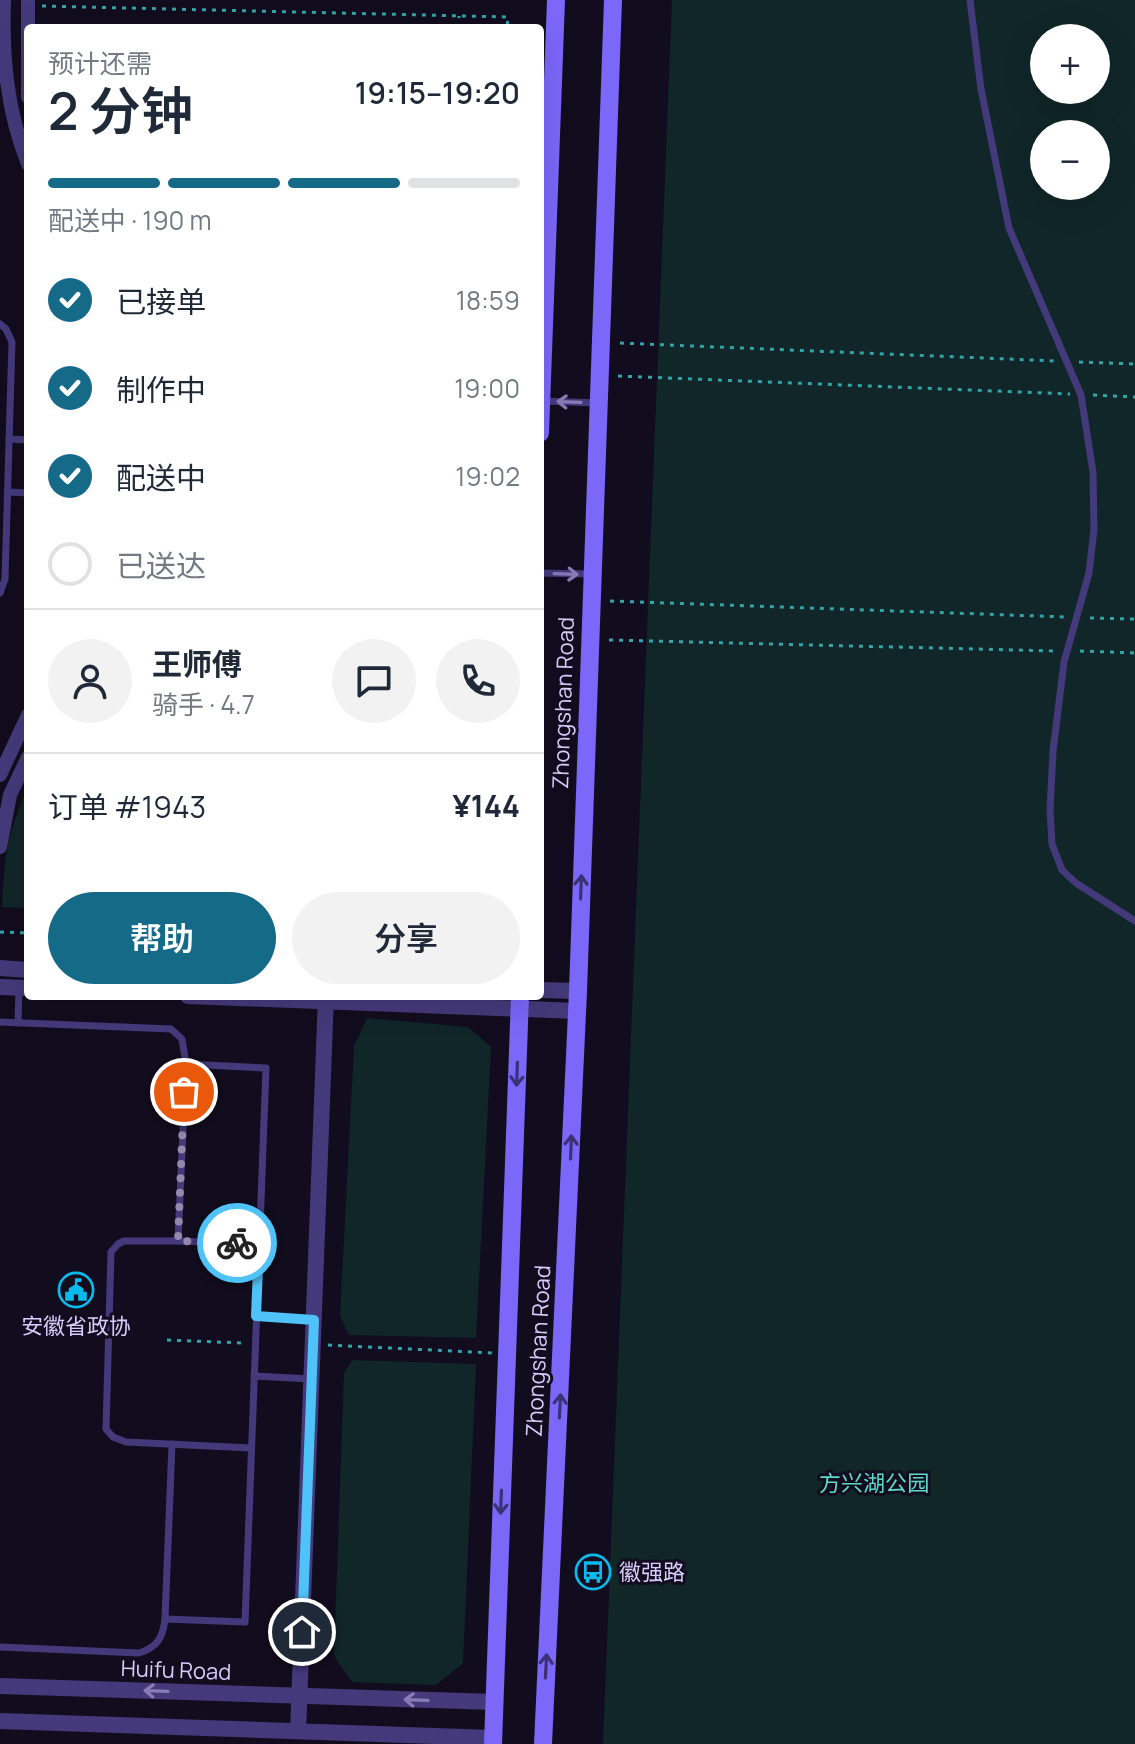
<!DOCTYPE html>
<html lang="zh">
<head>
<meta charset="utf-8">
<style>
  :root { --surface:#fff; --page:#f2f2f3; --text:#1f2937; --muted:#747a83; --line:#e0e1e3; --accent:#156a88 }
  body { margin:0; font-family:Manrope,"Noto Sans SC",sans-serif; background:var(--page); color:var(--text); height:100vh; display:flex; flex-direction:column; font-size:30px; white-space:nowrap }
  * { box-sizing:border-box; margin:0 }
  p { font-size:26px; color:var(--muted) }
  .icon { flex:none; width:44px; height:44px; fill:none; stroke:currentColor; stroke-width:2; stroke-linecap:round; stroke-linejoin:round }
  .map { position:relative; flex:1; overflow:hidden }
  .panel { position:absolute; left:24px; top:24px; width:520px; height:976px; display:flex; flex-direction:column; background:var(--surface); border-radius:8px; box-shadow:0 8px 32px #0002 }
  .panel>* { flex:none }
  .tools { position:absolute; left:1030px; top:24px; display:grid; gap:16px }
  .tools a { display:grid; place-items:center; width:80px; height:80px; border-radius:50%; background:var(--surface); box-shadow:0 8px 32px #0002; font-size:40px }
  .pin { position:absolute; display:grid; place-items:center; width:68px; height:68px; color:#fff; margin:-34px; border:4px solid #fff; border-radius:50%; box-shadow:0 2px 8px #0007 }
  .courier { position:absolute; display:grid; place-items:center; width:80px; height:80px; margin:-40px; border:6px solid #4fc3f7; border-radius:50%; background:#fff; color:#222; box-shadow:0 2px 10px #0007 }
  .overview em { font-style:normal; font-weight:600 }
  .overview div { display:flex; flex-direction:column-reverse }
  .overview { display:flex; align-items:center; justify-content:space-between; height:136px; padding:0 24px }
  h1 { font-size:52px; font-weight:600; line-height:60px }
  .bar { display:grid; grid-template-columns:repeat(4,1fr); gap:12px 8px; align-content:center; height:96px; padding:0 24px }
  .bar i { height:10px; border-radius:6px; background:var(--line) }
  .bar .active { background:var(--accent) }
  .bar p { grid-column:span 4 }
  .line { display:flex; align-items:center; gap:20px; padding:0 24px; border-top:2px solid var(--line) }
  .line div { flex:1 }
  .round { display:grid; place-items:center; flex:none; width:84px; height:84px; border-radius:42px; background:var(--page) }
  ol { padding:0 24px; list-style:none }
  li { display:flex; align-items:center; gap:24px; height:88px }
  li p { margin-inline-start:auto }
  li .icon { padding:8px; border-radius:50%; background:var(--accent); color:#fff; stroke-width:4 }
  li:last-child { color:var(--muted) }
  li i { width:44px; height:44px; border:4px solid var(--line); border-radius:50% }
  .cta { display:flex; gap:16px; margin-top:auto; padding:16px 24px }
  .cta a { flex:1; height:92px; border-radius:48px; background:var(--accent); color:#fff; font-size:32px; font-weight:600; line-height:92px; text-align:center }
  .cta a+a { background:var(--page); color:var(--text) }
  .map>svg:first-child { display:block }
  .green { fill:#102628; fill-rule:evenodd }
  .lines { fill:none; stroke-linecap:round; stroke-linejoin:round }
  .path { stroke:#32a4ab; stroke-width:3; stroke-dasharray:4 6; stroke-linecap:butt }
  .service { stroke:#443a7b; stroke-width:7 }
  .minor { stroke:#443a7b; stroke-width:14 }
  .tertiary { stroke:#443a7b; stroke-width:16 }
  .secondary { stroke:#7c67f9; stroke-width:18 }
  .oneway { stroke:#877cb6 }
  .oneway2 { stroke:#3c3176 }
  .done { stroke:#9389af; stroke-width:8; stroke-dasharray:0 14.4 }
  .route { stroke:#4fc3f7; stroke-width:10 }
  .labels { text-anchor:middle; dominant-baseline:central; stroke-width:6; stroke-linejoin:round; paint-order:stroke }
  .street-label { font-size:22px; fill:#d8ccfd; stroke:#120d1e }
  .poi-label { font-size:22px; fill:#d8ccfd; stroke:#120d1e }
  .park-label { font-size:22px; fill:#5cd9c9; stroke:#120d1e }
</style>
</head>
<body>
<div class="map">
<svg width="1135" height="1744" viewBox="0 0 1135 1744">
  <rect width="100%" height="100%" fill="#120d1e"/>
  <g class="green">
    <path d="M 672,0 L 1135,0 L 1135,1744 L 603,1744 ZM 1044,38 L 1096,38 L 1096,90 L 1044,90 ZM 1044,134 L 1096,134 L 1096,186 L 1044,186 Z"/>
    <path d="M 28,788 L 28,908 L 2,907 C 4,859 7,832 28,788 Z"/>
    <path d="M 367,1018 L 468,1027 L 491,1047 L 476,1338 L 349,1335 L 340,1316 L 354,1046 Z"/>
    <path d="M 352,1360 L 476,1364 L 463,1663 L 436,1685 L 352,1682 L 334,1656 L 344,1373 Z"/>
  </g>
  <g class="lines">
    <g class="path">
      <path d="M 42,6 L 508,17 L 507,28"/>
      <path d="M 458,28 L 459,16"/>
      <path d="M 620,343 L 1056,361"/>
      <path d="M 1079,362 L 1135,364"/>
      <path d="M 618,376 L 1070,394"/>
      <path d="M 1093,395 L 1135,397"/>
      <path d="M 610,601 L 1066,617"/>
      <path d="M 1090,618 L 1135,619"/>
      <path d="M 609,640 L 1057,651"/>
      <path d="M 1080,651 L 1135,653"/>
      <path d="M 0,932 L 28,933"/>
      <path d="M 167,1340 L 243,1343"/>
      <path d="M 328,1345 L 492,1353"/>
    </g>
    <g class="service">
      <path d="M 970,0 L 981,89 L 1009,228 L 1081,395 L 1093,472 L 1094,529 L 1089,573 L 1064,662 L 1053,751 L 1050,810 L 1052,844 L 1062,870 L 1076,883 L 1135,921"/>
      <path d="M 0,324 L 6,329 L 12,342 L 5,579 L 0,593"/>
      <path d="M 543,401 L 597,403"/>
      <path d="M 9,439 L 28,440"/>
      <path d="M 8,492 L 28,493"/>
      <path d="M 540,573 L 590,574"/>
      <path d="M 0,1022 L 171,1029 L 182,1039 L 186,1064 L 266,1068 L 245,1622 L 165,1619 C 163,1637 158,1647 139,1653 L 0,1647"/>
      <path d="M 18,1023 L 19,988"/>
      <path d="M 186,1063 L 178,1241 L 259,1244"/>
      <path d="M 178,1241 L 124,1241 L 118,1244 L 111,1252 L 106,1429 L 113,1437 L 126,1442 L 251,1448"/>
      <path d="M 256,1316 L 314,1320"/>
      <path d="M 254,1376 L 311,1379"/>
      <path d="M 165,1619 L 172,1444"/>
    </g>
    <g class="minor">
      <path d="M 4,0 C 2,57 7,111 28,164"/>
      <path d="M 28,0 L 28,97"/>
      <path d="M 0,775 L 28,715"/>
      <path d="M 0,847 L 10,795 L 28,757"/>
    </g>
    <g class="tertiary">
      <path d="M 0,968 L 28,970"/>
      <path d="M 0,987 L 28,988"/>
      <path d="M 540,990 L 578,991"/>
      <path d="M 188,996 L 577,1011"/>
      <path d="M 0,1686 L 494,1702"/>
      <path d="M 0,1721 L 493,1738"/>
      <path d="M 298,1731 L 326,996"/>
    </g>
    <g class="secondary">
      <path d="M 540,433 L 556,0"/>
      <path d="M 493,1744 L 520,996"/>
      <path d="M 543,1744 L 578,991 L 613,0"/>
    </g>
  </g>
  <defs><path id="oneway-shaft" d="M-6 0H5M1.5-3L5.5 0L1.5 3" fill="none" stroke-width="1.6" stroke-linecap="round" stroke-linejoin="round" transform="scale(2)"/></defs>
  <g class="oneway">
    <use href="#oneway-shaft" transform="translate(569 402) rotate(-178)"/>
    <use href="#oneway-shaft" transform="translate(566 574) rotate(2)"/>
    <use href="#oneway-shaft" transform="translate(156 1691) rotate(-178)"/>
    <use href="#oneway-shaft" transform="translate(416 1700) rotate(-178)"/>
  </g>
  <g class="oneway2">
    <use href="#oneway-shaft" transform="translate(581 887) rotate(-88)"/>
    <use href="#oneway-shaft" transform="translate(517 1074) rotate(92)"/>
    <use href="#oneway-shaft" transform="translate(571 1147) rotate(-88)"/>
    <use href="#oneway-shaft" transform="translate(560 1406) rotate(-87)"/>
    <use href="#oneway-shaft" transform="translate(501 1502) rotate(92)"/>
    <use href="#oneway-shaft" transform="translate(546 1666) rotate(-87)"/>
  </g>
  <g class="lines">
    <path class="done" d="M 184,1092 L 178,1241 L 237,1243"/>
    <path class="route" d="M 237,1243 L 259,1244 L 256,1316 L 314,1320 L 302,1632"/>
  </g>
  <defs>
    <g id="civic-ring" transform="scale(1.8)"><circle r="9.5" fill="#120d1e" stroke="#09baec" stroke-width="1.5"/><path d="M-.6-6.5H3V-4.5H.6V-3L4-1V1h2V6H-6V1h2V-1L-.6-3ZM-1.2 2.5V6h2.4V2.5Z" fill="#09baec"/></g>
    <g id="bus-ring" transform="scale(1.8)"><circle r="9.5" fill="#120d1e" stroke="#09baec" stroke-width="1.5"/><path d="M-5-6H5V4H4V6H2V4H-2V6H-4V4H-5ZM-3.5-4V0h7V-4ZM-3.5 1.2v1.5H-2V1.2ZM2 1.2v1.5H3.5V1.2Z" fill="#09baec"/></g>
  </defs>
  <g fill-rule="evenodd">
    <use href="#civic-ring" x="76" y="1290"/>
    <use href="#bus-ring" x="593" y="1572"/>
  </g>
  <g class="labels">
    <g class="street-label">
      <text transform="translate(563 703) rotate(-88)">Zhongshan Road</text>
      <text transform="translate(538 1351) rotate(-87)">Zhongshan Road</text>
      <text transform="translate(176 1670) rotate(2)">Huifu Road</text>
    </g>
    <g class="poi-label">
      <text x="76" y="1326">安徽省政协</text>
      <text x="619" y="1572" text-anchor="start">徽强路</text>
    </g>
    <g class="park-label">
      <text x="874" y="1483">方兴湖公园</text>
    </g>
  </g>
</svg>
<div class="tools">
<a>+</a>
<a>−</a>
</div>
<div class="pin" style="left:184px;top:1092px;background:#ea580c"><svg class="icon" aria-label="bag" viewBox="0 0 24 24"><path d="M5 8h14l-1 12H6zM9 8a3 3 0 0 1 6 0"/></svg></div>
<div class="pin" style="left:302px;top:1632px;background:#1f2937"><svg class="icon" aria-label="home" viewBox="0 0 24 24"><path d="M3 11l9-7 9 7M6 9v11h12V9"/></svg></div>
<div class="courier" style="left:237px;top:1243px"><svg class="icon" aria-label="bike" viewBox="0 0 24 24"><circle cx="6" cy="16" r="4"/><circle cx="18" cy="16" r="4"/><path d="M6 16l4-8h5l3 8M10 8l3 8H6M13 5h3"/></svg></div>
<section class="panel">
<div class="overview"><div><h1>2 分钟</h1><p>预计还需</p></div><em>19:15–19:20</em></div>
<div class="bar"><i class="active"></i><i class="active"></i><i class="active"></i><i></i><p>配送中 · 190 m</p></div>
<ol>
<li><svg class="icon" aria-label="check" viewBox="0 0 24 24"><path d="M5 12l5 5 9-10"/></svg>已接单<p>18:59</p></li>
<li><svg class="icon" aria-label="check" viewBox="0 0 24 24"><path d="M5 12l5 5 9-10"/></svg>制作中<p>19:00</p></li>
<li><svg class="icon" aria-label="check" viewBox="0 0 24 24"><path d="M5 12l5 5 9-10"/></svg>配送中<p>19:02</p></li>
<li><i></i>已送达</li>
</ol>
<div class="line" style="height:144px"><a class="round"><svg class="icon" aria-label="person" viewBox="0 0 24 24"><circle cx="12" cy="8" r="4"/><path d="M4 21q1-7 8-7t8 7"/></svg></a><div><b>王师傅</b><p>骑手 · 4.7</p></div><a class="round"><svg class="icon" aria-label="chat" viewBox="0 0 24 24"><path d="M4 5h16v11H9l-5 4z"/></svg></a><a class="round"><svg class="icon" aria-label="phone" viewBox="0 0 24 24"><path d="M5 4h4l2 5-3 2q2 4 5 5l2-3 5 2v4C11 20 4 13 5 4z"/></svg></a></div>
<div class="line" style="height:104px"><div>订单 #1943</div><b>¥144</b></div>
<div class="cta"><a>帮助</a><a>分享</a></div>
</section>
</div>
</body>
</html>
